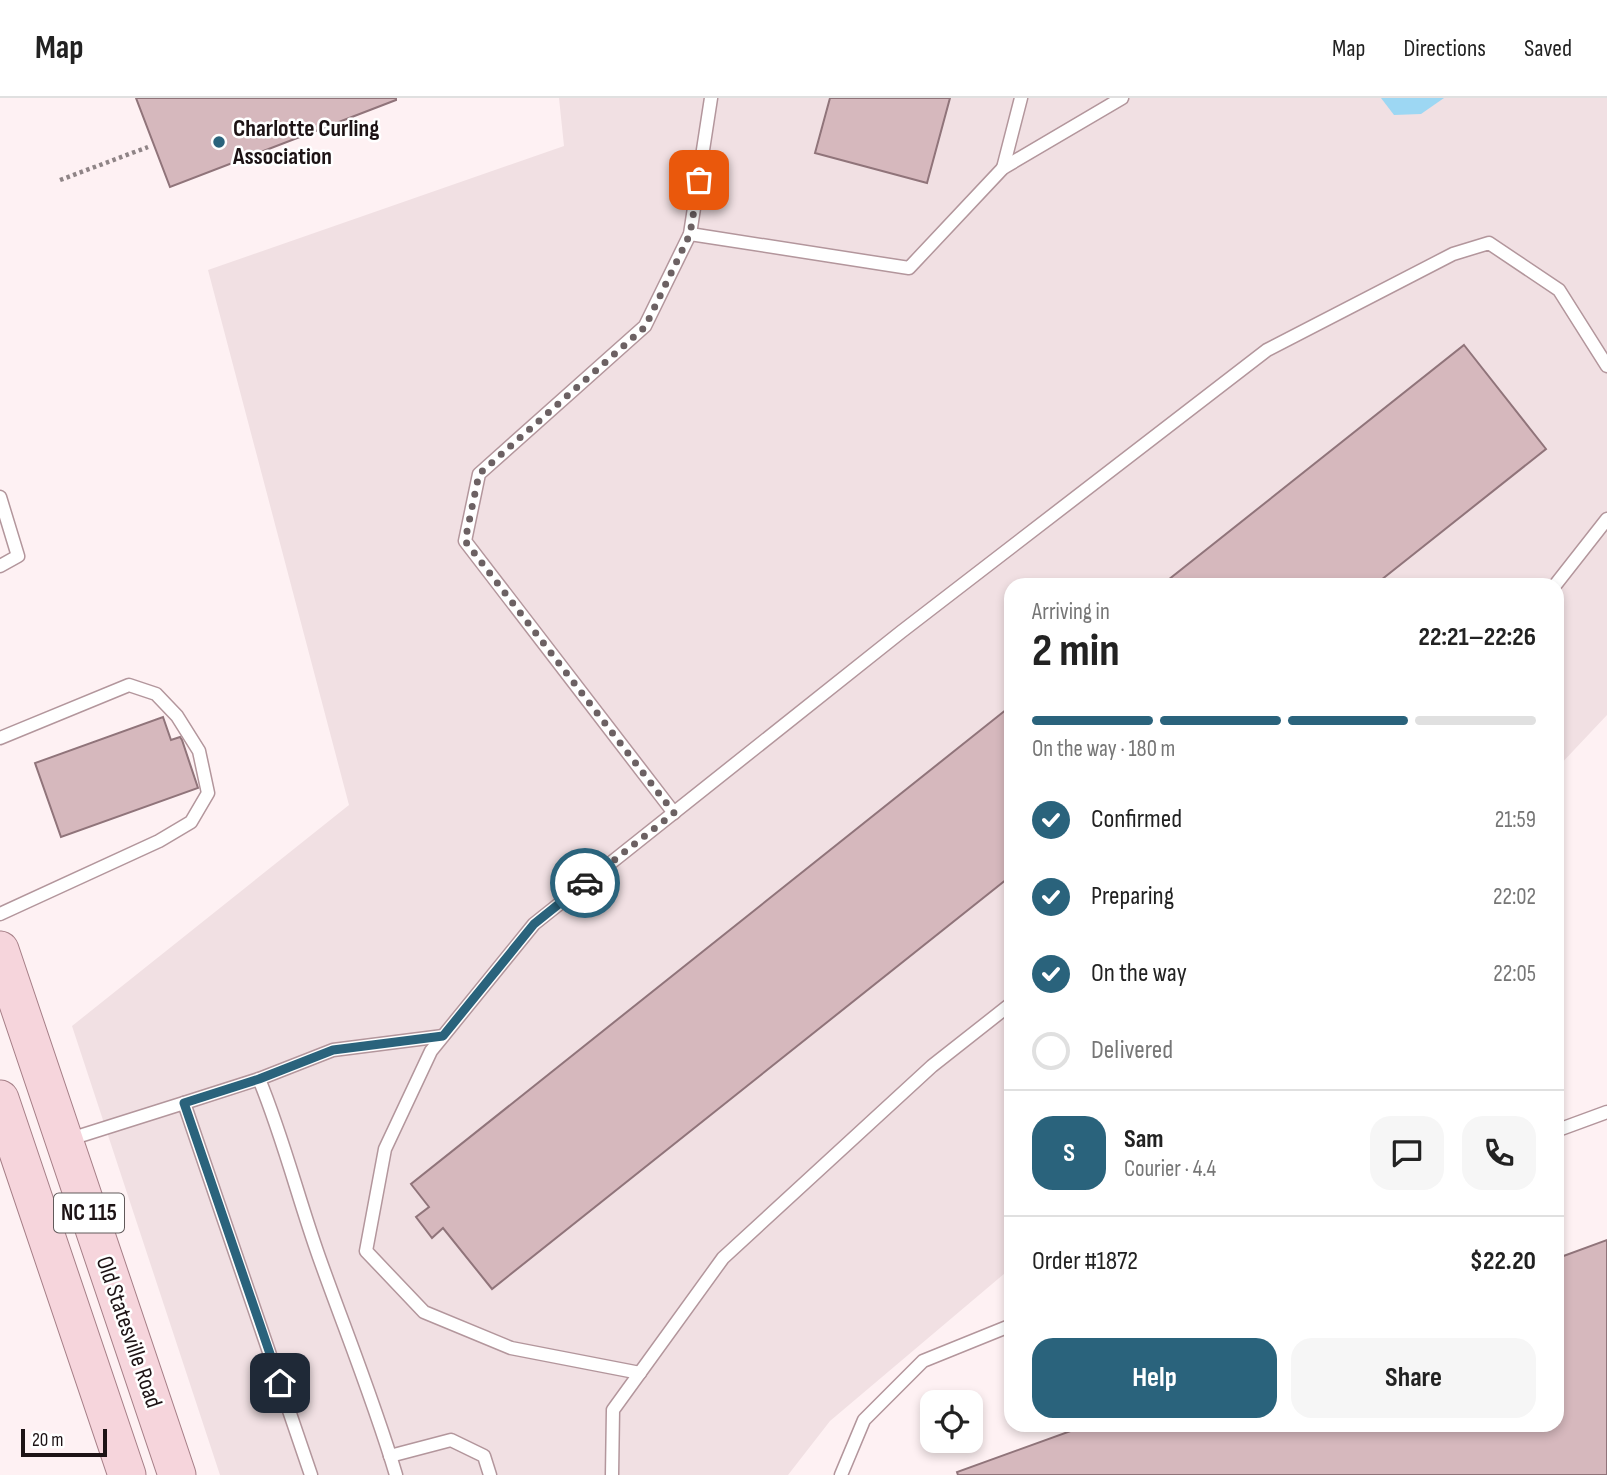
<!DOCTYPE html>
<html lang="en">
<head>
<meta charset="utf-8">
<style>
  :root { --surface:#fff; --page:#f6f6f6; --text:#222; --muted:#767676; --line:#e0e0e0; --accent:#2a637c }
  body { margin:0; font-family:"Sofia Sans Condensed",sans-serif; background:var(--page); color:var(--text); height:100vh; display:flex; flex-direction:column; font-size:26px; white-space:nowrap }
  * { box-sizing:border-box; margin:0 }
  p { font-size:23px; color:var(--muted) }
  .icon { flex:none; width:38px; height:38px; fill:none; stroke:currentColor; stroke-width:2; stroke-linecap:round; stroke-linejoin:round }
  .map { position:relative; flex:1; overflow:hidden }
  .sheet { position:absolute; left:1004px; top:480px; width:560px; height:854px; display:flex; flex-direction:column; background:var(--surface); border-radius:21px; box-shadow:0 4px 10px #0003 }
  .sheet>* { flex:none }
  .controls { position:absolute; left:920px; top:1292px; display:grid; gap:14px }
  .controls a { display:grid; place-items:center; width:63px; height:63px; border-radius:14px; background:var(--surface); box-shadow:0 4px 10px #0003; font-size:35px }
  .scale { position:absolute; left:21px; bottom:18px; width:86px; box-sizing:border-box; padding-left:7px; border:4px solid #1d1315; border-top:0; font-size:19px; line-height:24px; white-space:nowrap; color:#1d1315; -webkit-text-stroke:5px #fff; paint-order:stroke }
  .pin { position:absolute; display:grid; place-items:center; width:60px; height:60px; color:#fff; margin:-30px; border-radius:14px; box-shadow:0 4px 10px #0006 }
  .courier { position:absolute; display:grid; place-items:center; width:70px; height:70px; margin:-35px; border:5px solid #2a637c; border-radius:50%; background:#fff; color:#222; box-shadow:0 2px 9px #0007 }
  .headline em { font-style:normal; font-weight:700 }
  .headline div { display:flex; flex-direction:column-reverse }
  .headline { display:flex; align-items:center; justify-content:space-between; height:119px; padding:0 28px }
  h1 { font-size:46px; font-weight:700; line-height:52px }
  .bar { display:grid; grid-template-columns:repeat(4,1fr); gap:10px 7px; align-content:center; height:84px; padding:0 28px }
  .bar i { height:9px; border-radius:5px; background:var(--line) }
  .bar .on { background:var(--accent) }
  .bar p { grid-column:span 4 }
  .line { display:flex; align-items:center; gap:18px; padding:0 28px; border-top:2px solid var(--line) }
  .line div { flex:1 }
  .round { display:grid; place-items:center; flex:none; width:74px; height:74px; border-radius:21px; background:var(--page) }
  ol { padding:0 28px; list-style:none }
  li { display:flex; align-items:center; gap:21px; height:77px }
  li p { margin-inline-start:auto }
  li .icon { padding:7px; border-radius:50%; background:var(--accent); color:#fff; stroke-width:4 }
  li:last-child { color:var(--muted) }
  li i { width:38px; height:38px; border:4px solid var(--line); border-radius:50% }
  .primary-button { display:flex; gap:14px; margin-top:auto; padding:14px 28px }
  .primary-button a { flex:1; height:80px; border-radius:21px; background:var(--accent); color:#fff; font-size:28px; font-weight:700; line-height:80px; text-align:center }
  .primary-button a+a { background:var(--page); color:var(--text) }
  header { display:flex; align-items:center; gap:42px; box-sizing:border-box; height:98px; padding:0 35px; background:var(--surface); border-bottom:2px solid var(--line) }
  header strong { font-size:33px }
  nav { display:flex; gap:38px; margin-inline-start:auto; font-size:24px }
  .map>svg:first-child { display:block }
  .built { fill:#f1e0e3 }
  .water { fill:#9dd7f3 }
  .building { fill:#d6b8bd; stroke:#90747a; stroke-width:2 }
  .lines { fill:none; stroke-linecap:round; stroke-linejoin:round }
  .service-casing { stroke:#b3969c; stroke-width:15 }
  .primary-casing { stroke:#a67f87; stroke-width:39 }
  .path { stroke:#8f8486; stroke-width:4.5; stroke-dasharray:3.5 3.5; stroke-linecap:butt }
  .service { stroke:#fff; stroke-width:12 }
  .primary { stroke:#f6d5dc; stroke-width:37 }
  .done { stroke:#6c6163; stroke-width:7; stroke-dasharray:0 12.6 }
  .route { stroke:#2a637c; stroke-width:9 }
  .poi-dot { fill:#2a637c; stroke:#fff; stroke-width:2.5 }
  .labels { text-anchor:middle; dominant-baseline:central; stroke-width:5; stroke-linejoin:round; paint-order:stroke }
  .shield { fill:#fff; stroke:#615a5b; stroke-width:2 }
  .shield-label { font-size:23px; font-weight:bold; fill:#1d1315 }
  .poi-label { font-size:24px; font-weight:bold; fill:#1d1315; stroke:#fff; text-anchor:start }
  .street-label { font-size:24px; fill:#1d1315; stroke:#fff }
</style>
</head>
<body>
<header>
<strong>Map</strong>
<nav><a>Map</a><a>Directions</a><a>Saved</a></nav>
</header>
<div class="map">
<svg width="1607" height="1377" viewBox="0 0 1607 1377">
  <rect width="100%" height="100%" fill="#fef1f3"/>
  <path class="built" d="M 559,0 L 1607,0 L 1607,617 L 1558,669 L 1558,486 L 1012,486 L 1011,1170 L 830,1323 L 788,1377 L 220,1377 L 72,928 L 349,707 L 208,172 L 564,48 Z"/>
  <path class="water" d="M 1381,0 L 1444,0 L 1421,16 L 1394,17 Z"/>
  <g class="building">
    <path d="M 136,0 L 396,0 L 396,2 L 170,89 Z"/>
    <path d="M 830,0 L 950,0 L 927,85 L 815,55 Z"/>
    <path d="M 1464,247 L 1546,351 L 1376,486 L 1163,486 Z"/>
    <path d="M 1012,607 L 1012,777 L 492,1191 L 443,1130 L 432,1140 L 416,1119 L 429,1109 L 411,1086 Z"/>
    <path d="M 163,619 L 171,642 L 180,639 L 182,642 L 198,690 L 61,739 L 35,665 Z"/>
    <path d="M 1607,1142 L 1607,1377 L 958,1377 L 957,1374 L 1090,1326 L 1558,1326 L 1558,1160 Z"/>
  </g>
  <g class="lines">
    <g class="service-casing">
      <g id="service">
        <path d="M 1003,70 L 1021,0"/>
        <path d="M 690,136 L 909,170 L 1003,70 L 1122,0"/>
        <path d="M 0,399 L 18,458 L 0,468"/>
        <path d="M 1556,486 L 1607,421"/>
        <path d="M 0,640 L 129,587 L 156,596 L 177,618 L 199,653 L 208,695 L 191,724 L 159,743 L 0,816"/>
        <path d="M 674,715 L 465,443 L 479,376 L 645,228 L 690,136 L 711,0"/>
        <path d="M 259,981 C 283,1039 298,1100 319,1159 C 345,1232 374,1303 396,1377"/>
        <path d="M 1558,1032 L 1607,1014"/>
        <path d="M 67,1042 L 184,1005"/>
        <path d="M 640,1275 L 511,1250 L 424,1214 L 366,1153 L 385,1051 L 431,953 L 534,826 L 901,534 L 1267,252 L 1453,156 L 1489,145 L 1559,192 L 1607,268"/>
        <path d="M 390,1358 L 451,1342 L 484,1358 L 490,1377"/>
        <path d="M 311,1377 L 184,1005 L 259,981 L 333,952 L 443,938"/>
        <path d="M 612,1377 L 613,1312 L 723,1160 L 932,968 L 1012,905"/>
        <path d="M 841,1377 L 864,1322 L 923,1263 L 1012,1227"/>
      </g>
    </g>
    <g class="primary-casing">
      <g id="primary">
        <path d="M 0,852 L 177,1377"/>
        <path d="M 0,1001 L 127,1377"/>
      </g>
    </g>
    <path class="path" d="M 60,82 L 148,49"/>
    <use href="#service" class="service"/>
    <use href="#primary" class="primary"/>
  </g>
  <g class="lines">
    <path class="done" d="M 585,785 L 674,715 L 465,443 L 479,376 L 645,229 L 690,136 L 699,82"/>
    <path class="route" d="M 280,1285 L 184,1005 L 259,981 L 333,952 L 443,938 L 534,826 L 585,785"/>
  </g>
  <circle class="poi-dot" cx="219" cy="44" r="7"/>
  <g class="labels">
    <rect class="shield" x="54" y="1095.5" width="70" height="39" rx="5"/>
    <g class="shield-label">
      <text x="89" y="1115">NC 115</text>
    </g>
    <g class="poi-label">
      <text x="233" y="30">Charlotte Curling<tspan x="233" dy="28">Association</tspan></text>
    </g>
    <g class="street-label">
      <text transform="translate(129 1234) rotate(71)">Old Statesville Road</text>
    </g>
  </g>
</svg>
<div class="controls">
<a><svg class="icon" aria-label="locate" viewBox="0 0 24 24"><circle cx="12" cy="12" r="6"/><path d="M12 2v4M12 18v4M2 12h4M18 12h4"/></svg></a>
</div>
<div class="scale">20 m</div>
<div class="pin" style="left:699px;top:82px;background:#ea580c"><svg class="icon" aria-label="bag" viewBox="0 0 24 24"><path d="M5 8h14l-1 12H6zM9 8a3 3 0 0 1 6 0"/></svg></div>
<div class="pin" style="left:280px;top:1285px;background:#1f2937"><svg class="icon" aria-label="home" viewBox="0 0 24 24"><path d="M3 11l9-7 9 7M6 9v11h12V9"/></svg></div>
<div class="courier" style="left:585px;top:785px"><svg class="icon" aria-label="car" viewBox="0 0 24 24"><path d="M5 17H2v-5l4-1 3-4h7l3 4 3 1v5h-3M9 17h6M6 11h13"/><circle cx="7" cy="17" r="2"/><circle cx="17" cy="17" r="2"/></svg></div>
<section class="sheet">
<div class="headline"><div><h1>2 min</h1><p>Arriving in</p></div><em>22:21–22:26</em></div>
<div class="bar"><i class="on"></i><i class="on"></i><i class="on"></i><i></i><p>On the way · 180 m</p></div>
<ol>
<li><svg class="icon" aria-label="check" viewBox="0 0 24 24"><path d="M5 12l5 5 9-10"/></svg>Confirmed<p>21:59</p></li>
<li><svg class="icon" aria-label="check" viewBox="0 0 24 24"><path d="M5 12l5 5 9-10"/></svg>Preparing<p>22:02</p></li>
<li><svg class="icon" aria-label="check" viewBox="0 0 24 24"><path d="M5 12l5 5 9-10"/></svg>On the way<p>22:05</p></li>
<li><i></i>Delivered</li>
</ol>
<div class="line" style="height:126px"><b class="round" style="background:var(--accent);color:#fff">S</b><div><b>Sam</b><p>Courier · 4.4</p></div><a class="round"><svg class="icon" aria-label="chat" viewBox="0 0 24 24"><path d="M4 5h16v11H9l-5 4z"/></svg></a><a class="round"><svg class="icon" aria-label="phone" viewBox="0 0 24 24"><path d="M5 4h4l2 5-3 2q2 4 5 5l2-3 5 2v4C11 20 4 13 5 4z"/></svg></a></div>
<div class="line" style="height:91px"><div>Order #1872</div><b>$22.20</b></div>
<div class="primary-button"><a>Help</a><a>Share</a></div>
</section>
</div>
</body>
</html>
